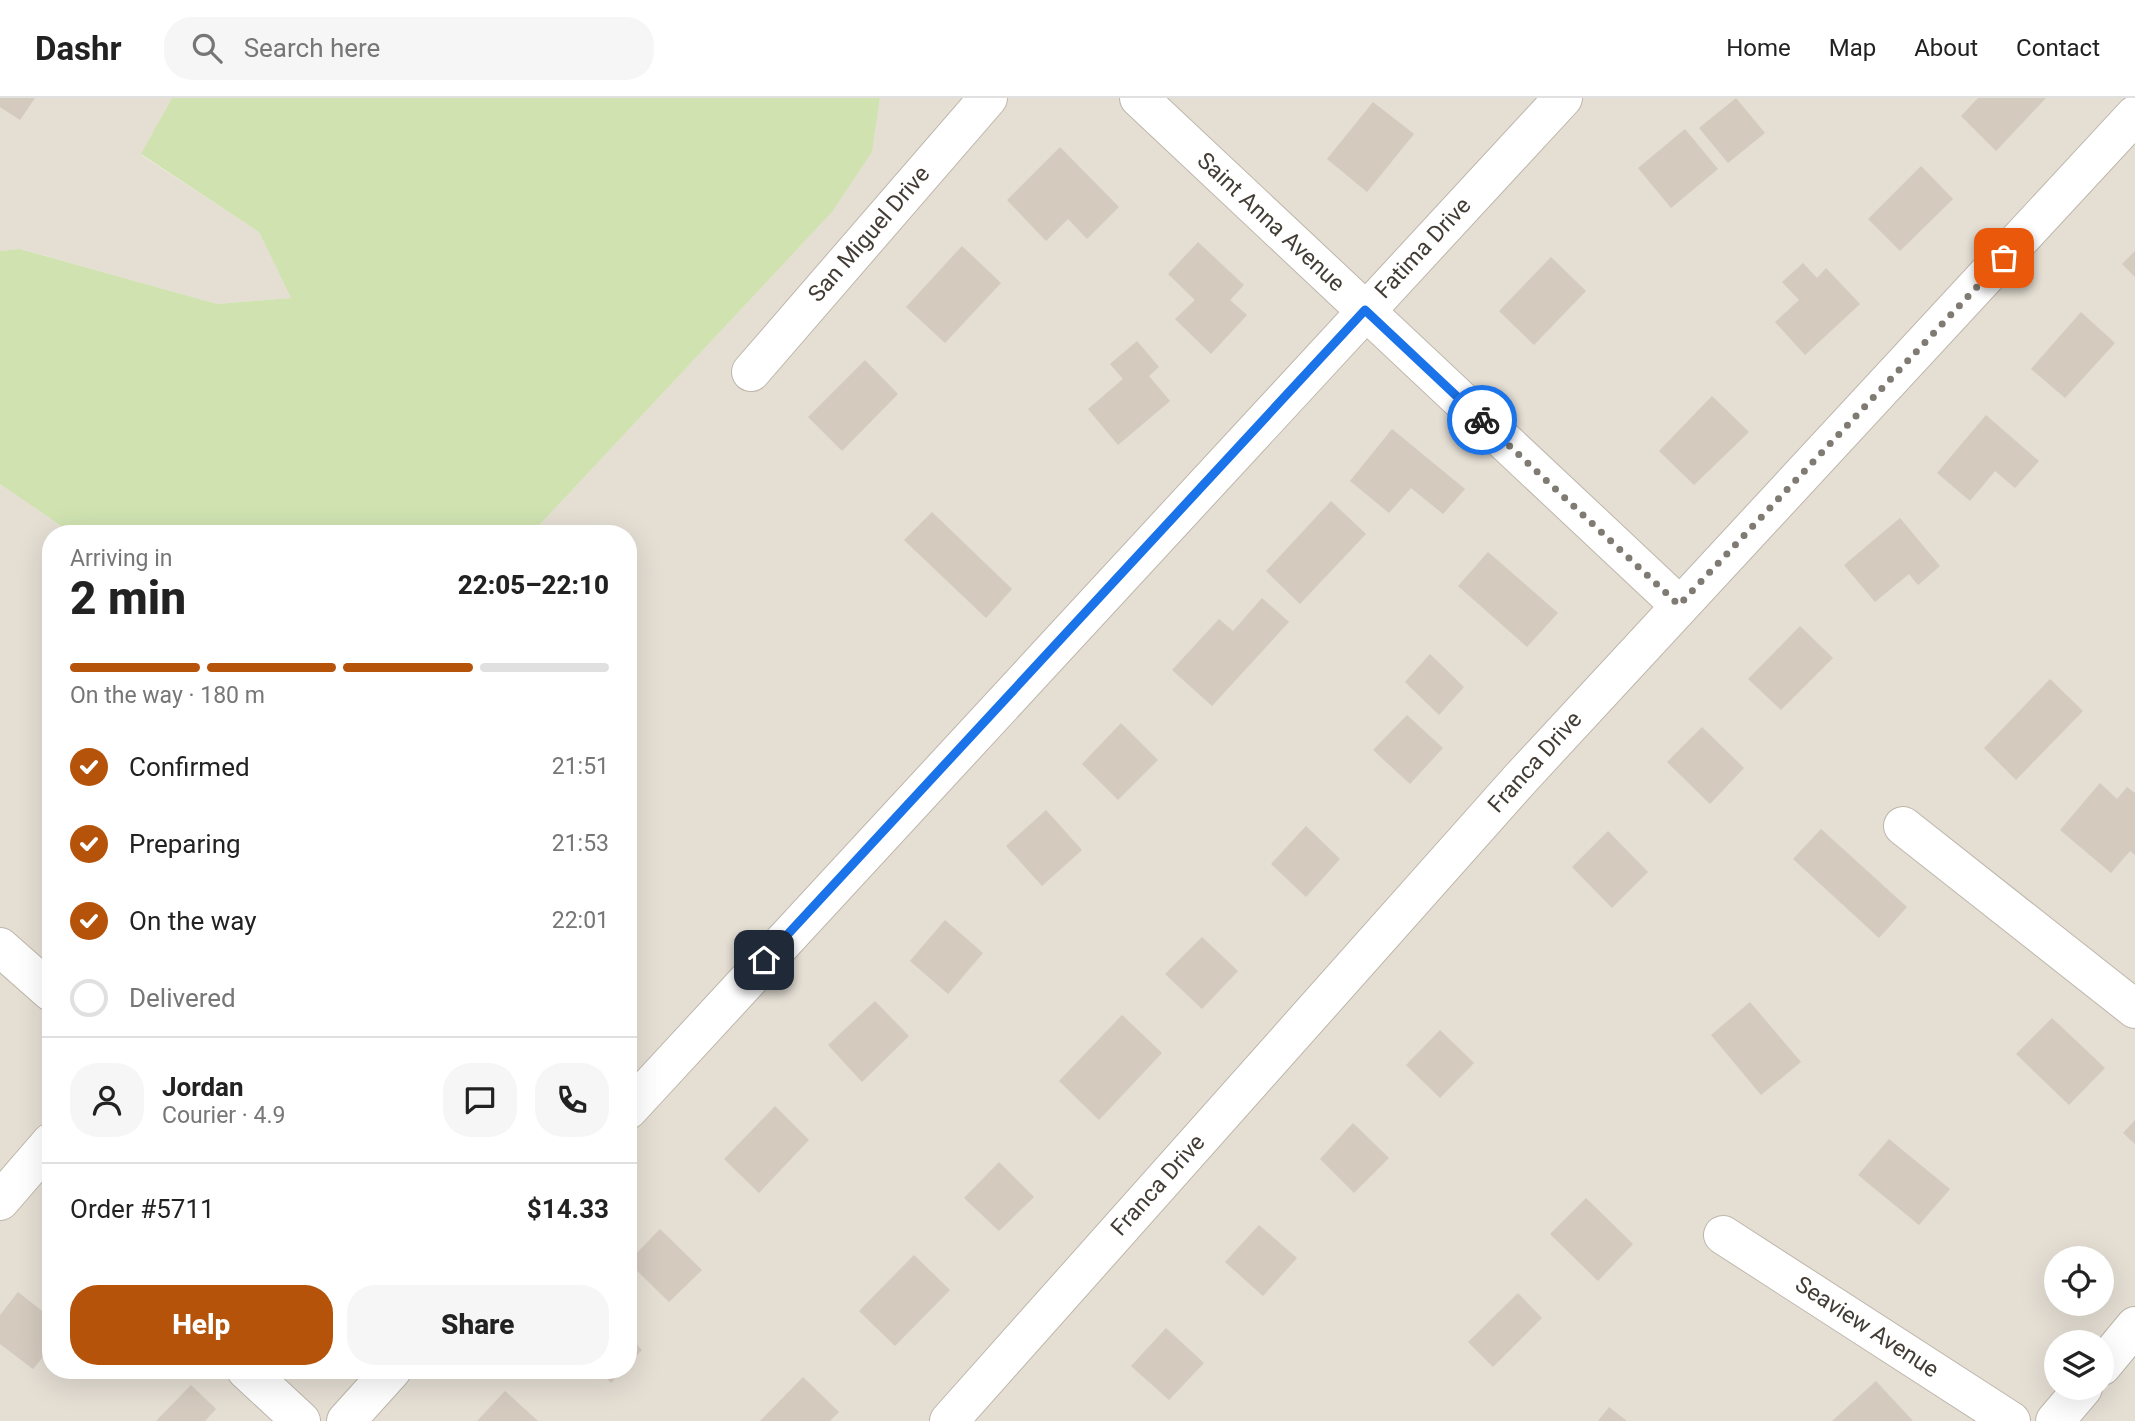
<!DOCTYPE html>
<html lang="en">
<head>
<meta charset="utf-8">
<style>
  :root { --surface:#fff; --page:#f6f6f6; --text:#222; --muted:#767676; --line:#e0e0e0; --accent:#b45309 }
  body { margin:0; font-family:Roboto,sans-serif; background:var(--page); color:var(--text); height:100vh; display:flex; flex-direction:column; font-size:26px; white-space:nowrap }
  * { box-sizing:border-box; margin:0 }
  p { font-size:23px; color:var(--muted) }
  .icon { flex:none; width:38px; height:38px; fill:none; stroke:currentColor; stroke-width:2; stroke-linecap:round; stroke-linejoin:round }
  .map { position:relative; flex:1; overflow:hidden }
  .panel { position:absolute; left:42px; top:427px; width:595px; height:854px; display:flex; flex-direction:column; background:var(--surface); border-radius:28px; box-shadow:0 7px 28px #0002 }
  .panel>* { flex:none }
  .fabs { position:absolute; left:2044px; top:1148px; display:grid; gap:14px }
  .fabs a { display:grid; place-items:center; width:70px; height:70px; border-radius:50%; background:var(--surface); box-shadow:0 7px 28px #0002; font-size:35px }
  .pin { position:absolute; display:grid; place-items:center; width:60px; height:60px; color:#fff; margin:-30px; border-radius:14px; box-shadow:0 4px 10px #0006 }
  .courier { position:absolute; display:grid; place-items:center; width:70px; height:70px; margin:-35px; border:5px solid #1a73e8; border-radius:50%; background:#fff; color:#222; box-shadow:0 2px 9px #0007 }
  .headline em { font-style:normal; font-weight:800 }
  .headline div { display:flex; flex-direction:column-reverse }
  .headline { display:flex; align-items:center; justify-content:space-between; height:119px; padding:0 28px }
  h1 { font-size:46px; font-weight:800; line-height:52px }
  .bar { display:grid; grid-template-columns:repeat(4,1fr); gap:10px 7px; align-content:center; height:84px; padding:0 28px }
  .bar i { height:9px; border-radius:5px; background:var(--line) }
  .bar .on { background:var(--accent) }
  .bar p { grid-column:span 4 }
  .line { display:flex; align-items:center; gap:18px; padding:0 28px; border-top:2px solid var(--line) }
  .line div { flex:1 }
  .round { display:grid; place-items:center; flex:none; width:74px; height:74px; border-radius:28px; background:var(--page) }
  ol { padding:0 28px; list-style:none }
  li { display:flex; align-items:center; gap:21px; height:77px }
  li p { margin-inline-start:auto }
  li .icon { padding:7px; border-radius:50%; background:var(--accent); color:#fff; stroke-width:4 }
  li:last-child { color:var(--muted) }
  li i { width:38px; height:38px; border:4px solid var(--line); border-radius:50% }
  .button { display:flex; gap:14px; margin-top:auto; padding:14px 28px }
  .button a { flex:1; height:80px; border-radius:28px; background:var(--accent); color:#fff; font-size:28px; font-weight:800; line-height:80px; text-align:center }
  .button a+a { background:var(--page); color:var(--text) }
  header { display:flex; align-items:center; gap:42px; box-sizing:border-box; height:98px; padding:0 35px; background:var(--surface); border-bottom:2px solid var(--line) }
  header strong { font-size:33px }
  nav { display:flex; gap:38px; margin-inline-start:auto; font-size:24px }
  .search { width:490px; height:63px; background:var(--page); display:flex; align-items:center; gap:18px; box-sizing:border-box; padding:0 24px; border-radius:28px; color:var(--muted); font-size:26px }
  .map>svg:first-child { display:block }
  .residential { fill:#e4ded3; fill-rule:evenodd }
  .green { fill:#cfe2b0 }
  .building { fill:#d4cabe }
  .lines { fill:none; stroke-linecap:round; stroke-linejoin:round }
  .minor-casing { stroke:#beb6ab; stroke-width:40 }
  .minor { stroke:#fff; stroke-width:38 }
  .done { stroke:#7f7a72; stroke-width:7; stroke-dasharray:0 12.6 }
  .route { stroke:#1a73e8; stroke-width:9 }
  .labels { text-anchor:middle; dominant-baseline:central; stroke-width:7; stroke-linejoin:round; paint-order:stroke }
  .street-label { font-size:23px; fill:#423c35; stroke:#fff }
</style>
</head>
<body>
<header>
<strong>Dashr</strong>
<div class="search"><svg class="icon" aria-label="search" viewBox="0 0 24 24"><circle cx="10" cy="10" r="6"/><path d="M15 15l6 6"/></svg>Search here</div>
<nav><a>Home</a><a>Map</a><a>About</a><a>Contact</a></nav>
</header>
<div class="map">
<svg width="2135" height="1323" viewBox="0 0 2135 1323">
  <rect width="100%" height="100%" fill="#f1ece4"/>
  <g class="residential">
    <path d="M 0,0 L 172,0 L 141,57 L 259,134 L 291,200 L 217,206 L 21,151 L 0,153 Z"/>
    <path d="M 880,0 L 2135,0 L 2135,1323 L 0,1323 L 0,386 L 73,436 L 51,436 L 51,1272 L 628,1272 L 628,436 L 531,436 L 832,114 L 872,54 ZM 2056,1160 L 2102,1160 L 2102,1206 L 2056,1206 ZM 2056,1244 L 2102,1244 L 2102,1290 L 2056,1290 Z"/>
  </g>
  <path class="green" d="M 172,0 L 880,0 L 872,54 L 832,114 L 531,436 L 73,436 L 0,386 L 0,153 L 20,151 L 217,206 L 291,200 L 259,134 L 141,56 Z"/>
  <g class="building">
    <path d="M 0,0 L 35,0 L 20,22 L 0,9 Z"/>
    <path d="M 1736,0 L 1765,35 L 1728,65 L 1699,30 Z"/>
    <path d="M 1978,0 L 2046,0 L 1996,53 L 1961,18 Z"/>
    <path d="M 1373,4 L 1414,36 L 1367,94 L 1327,61 Z"/>
    <path d="M 1685,31 L 1718,71 L 1671,110 L 1638,70 Z"/>
    <path d="M 1060,49 L 1119,109 L 1087,141 L 1068,121 L 1046,143 L 1007,102 Z"/>
    <path d="M 1921,68 L 1953,101 L 1900,153 L 1868,121 Z"/>
    <path d="M 1198,144 L 1244,187 L 1230,202 L 1247,217 L 1211,256 L 1175,221 L 1195,202 L 1168,176 Z"/>
    <path d="M 962,148 L 1001,185 L 945,245 L 906,209 Z"/>
    <path d="M 2135,153 L 2135,179 L 2122,166 Z"/>
    <path d="M 1551,159 L 1586,193 L 1534,247 L 1499,213 Z"/>
    <path d="M 1803,165 L 1817,180 L 1826,170 L 1860,206 L 1805,257 L 1775,224 L 1799,202 L 1782,184 Z"/>
    <path d="M 2081,214 L 2115,245 L 2065,300 L 2031,271 Z"/>
    <path d="M 1137,243 L 1159,269 L 1149,278 L 1170,303 L 1118,347 L 1088,311 L 1123,281 L 1110,266 Z"/>
    <path d="M 865,262 L 898,296 L 842,353 L 808,319 Z"/>
    <path d="M 1712,298 L 1749,334 L 1694,387 L 1659,353 Z"/>
    <path d="M 1986,317 L 2039,363 L 2015,390 L 1995,373 L 1970,403 L 1937,375 Z"/>
    <path d="M 1392,331 L 1465,391 L 1443,416 L 1411,390 L 1389,415 L 1350,383 Z"/>
    <path d="M 1331,403 L 1366,436 L 1300,506 L 1266,473 Z"/>
    <path d="M 932,414 L 1012,491 L 986,520 L 904,442 Z"/>
    <path d="M 1900,420 L 1940,468 L 1918,487 L 1909,476 L 1875,504 L 1844,467 Z"/>
    <path d="M 1488,454 L 1558,515 L 1527,549 L 1458,488 Z"/>
    <path d="M 1262,500 L 1289,524 L 1212,608 L 1172,572 L 1219,521 L 1233,533 Z"/>
    <path d="M 1800,528 L 1833,560 L 1781,612 L 1748,581 Z"/>
    <path d="M 1430,556 L 1464,589 L 1439,617 L 1405,584 Z"/>
    <path d="M 2050,581 L 2083,613 L 2016,682 L 1984,650 Z"/>
    <path d="M 1407,617 L 1443,650 L 1410,686 L 1373,652 Z"/>
    <path d="M 1121,625 L 1158,662 L 1118,702 L 1082,666 Z"/>
    <path d="M 1702,629 L 1744,670 L 1710,706 L 1667,664 Z"/>
    <path d="M 2100,685 L 2117,701 L 2127,689 L 2135,695 L 2135,757 L 2130,753 L 2111,775 L 2060,732 Z"/>
    <path d="M 1046,712 L 1082,752 L 1042,788 L 1006,748 Z"/>
    <path d="M 1306,728 L 1340,761 L 1306,799 L 1271,766 Z"/>
    <path d="M 1821,731 L 1907,809 L 1879,840 L 1793,761 Z"/>
    <path d="M 1608,733 L 1648,774 L 1612,810 L 1572,769 Z"/>
    <path d="M 945,822 L 983,855 L 948,896 L 910,863 Z"/>
    <path d="M 1202,839 L 1238,873 L 1202,911 L 1165,876 Z"/>
    <path d="M 875,903 L 909,938 L 862,984 L 828,947 Z"/>
    <path d="M 1750,904 L 1801,964 L 1761,997 L 1711,937 Z"/>
    <path d="M 1122,917 L 1162,955 L 1099,1022 L 1059,983 Z"/>
    <path d="M 2052,920 L 2105,970 L 2069,1007 L 2016,956 Z"/>
    <path d="M 1440,932 L 1474,965 L 1440,1000 L 1406,967 Z"/>
    <path d="M 775,1008 L 809,1042 L 759,1095 L 724,1061 Z"/>
    <path d="M 2135,1022 L 2135,1046 L 2123,1035 Z"/>
    <path d="M 1353,1025 L 1389,1060 L 1354,1095 L 1320,1061 Z"/>
    <path d="M 1889,1041 L 1950,1091 L 1919,1127 L 1858,1077 Z"/>
    <path d="M 999,1064 L 1034,1099 L 999,1133 L 964,1100 Z"/>
    <path d="M 1586,1100 L 1633,1146 L 1598,1183 L 1550,1136 Z"/>
    <path d="M 1259,1127 L 1297,1160 L 1263,1198 L 1225,1164 Z"/>
    <path d="M 660,1131 L 702,1172 L 669,1204 L 628,1164 Z"/>
    <path d="M 914,1157 L 950,1192 L 895,1248 L 859,1213 Z"/>
    <path d="M 18,1194 L 51,1220 L 51,1249 L 33,1271 L 0,1246 L 0,1217 Z"/>
    <path d="M 1518,1195 L 1542,1220 L 1493,1269 L 1468,1244 Z"/>
    <path d="M 1166,1230 L 1204,1265 L 1169,1302 L 1131,1268 Z"/>
    <path d="M 628,1238 L 642,1252 L 628,1267 Z"/>
    <path d="M 598,1272 L 623,1272 L 611,1285 Z"/>
    <path d="M 803,1279 L 839,1314 L 830,1323 L 760,1323 Z"/>
    <path d="M 1876,1283 L 1913,1323 L 1832,1323 Z"/>
    <path d="M 191,1287 L 216,1311 L 205,1323 L 156,1323 Z"/>
    <path d="M 505,1293 L 538,1323 L 477,1323 Z"/>
    <path d="M 1609,1309 L 1627,1323 L 1598,1323 Z"/>
  </g>
  <g class="lines">
    <g class="minor-casing">
      <g id="minor">
        <path d="M 1139,0 L 1679,507"/>
        <path d="M 751,274 L 988,0"/>
        <path d="M 1903,728 L 2135,911"/>
        <path d="M 0,849 L 51,894"/>
        <path d="M 628,1012 L 1563,0"/>
        <path d="M 0,1103 L 51,1044"/>
        <path d="M 1723,1137 L 2011,1323"/>
        <path d="M 2102,1268 L 2135,1228"/>
        <path d="M 246,1272 L 301,1323"/>
        <path d="M 346,1323 L 392,1272"/>
        <path d="M 949,1323 L 1522,679 L 2135,17"/>
        <path d="M 2055,1323 L 2083,1290"/>
      </g>
    </g>
    <use href="#minor" class="minor"/>
  </g>
  <g class="lines">
    <path class="done" d="M 1482,322 L 1679,507 L 2004,160"/>
    <path class="route" d="M 764,862 L 1365,212 L 1482,322"/>
  </g>
  <g class="labels">
    <g class="street-label">
      <text transform="translate(1271 124) rotate(43)">Saint Anna Avenue</text>
      <text transform="translate(869 136) rotate(-49)">San Miguel Drive</text>
      <text transform="translate(1423 150) rotate(-47)">Fatima Drive</text>
      <text transform="translate(1535 664) rotate(-48)">Franca Drive</text>
      <text transform="translate(1158 1087) rotate(-48)">Franca Drive</text>
      <text transform="translate(1867 1229) rotate(33)">Seaview Avenue</text>
    </g>
  </g>
</svg>
<div class="fabs">
<a><svg class="icon" aria-label="locate" viewBox="0 0 24 24"><circle cx="12" cy="12" r="6"/><path d="M12 2v4M12 18v4M2 12h4M18 12h4"/></svg></a>
<a><svg class="icon" aria-label="layers" viewBox="0 0 24 24"><path d="M12 4l9 5-9 5-9-5zM3 14l9 5 9-5"/></svg></a>
</div>
<div class="pin" style="left:2004px;top:160px;background:#ea580c"><svg class="icon" aria-label="bag" viewBox="0 0 24 24"><path d="M5 8h14l-1 12H6zM9 8a3 3 0 0 1 6 0"/></svg></div>
<div class="pin" style="left:764px;top:862px;background:#1f2937"><svg class="icon" aria-label="home" viewBox="0 0 24 24"><path d="M3 11l9-7 9 7M6 9v11h12V9"/></svg></div>
<div class="courier" style="left:1482px;top:322px"><svg class="icon" aria-label="bike" viewBox="0 0 24 24"><circle cx="6" cy="16" r="4"/><circle cx="18" cy="16" r="4"/><path d="M6 16l4-8h5l3 8M10 8l3 8H6M13 5h3"/></svg></div>
<section class="panel">
<div class="headline"><div><h1>2 min</h1><p>Arriving in</p></div><em>22:05–22:10</em></div>
<div class="bar"><i class="on"></i><i class="on"></i><i class="on"></i><i></i><p>On the way · 180 m</p></div>
<ol>
<li><svg class="icon" aria-label="check" viewBox="0 0 24 24"><path d="M5 12l5 5 9-10"/></svg>Confirmed<p>21:51</p></li>
<li><svg class="icon" aria-label="check" viewBox="0 0 24 24"><path d="M5 12l5 5 9-10"/></svg>Preparing<p>21:53</p></li>
<li><svg class="icon" aria-label="check" viewBox="0 0 24 24"><path d="M5 12l5 5 9-10"/></svg>On the way<p>22:01</p></li>
<li><i></i>Delivered</li>
</ol>
<div class="line" style="height:126px"><a class="round"><svg class="icon" aria-label="person" viewBox="0 0 24 24"><circle cx="12" cy="8" r="4"/><path d="M4 21q1-7 8-7t8 7"/></svg></a><div><b>Jordan</b><p>Courier · 4.9</p></div><a class="round"><svg class="icon" aria-label="chat" viewBox="0 0 24 24"><path d="M4 5h16v11H9l-5 4z"/></svg></a><a class="round"><svg class="icon" aria-label="phone" viewBox="0 0 24 24"><path d="M5 4h4l2 5-3 2q2 4 5 5l2-3 5 2v4C11 20 4 13 5 4z"/></svg></a></div>
<div class="line" style="height:91px"><div>Order #5711</div><b>$14.33</b></div>
<div class="button"><a>Help</a><a>Share</a></div>
</section>
</div>
</body>
</html>
